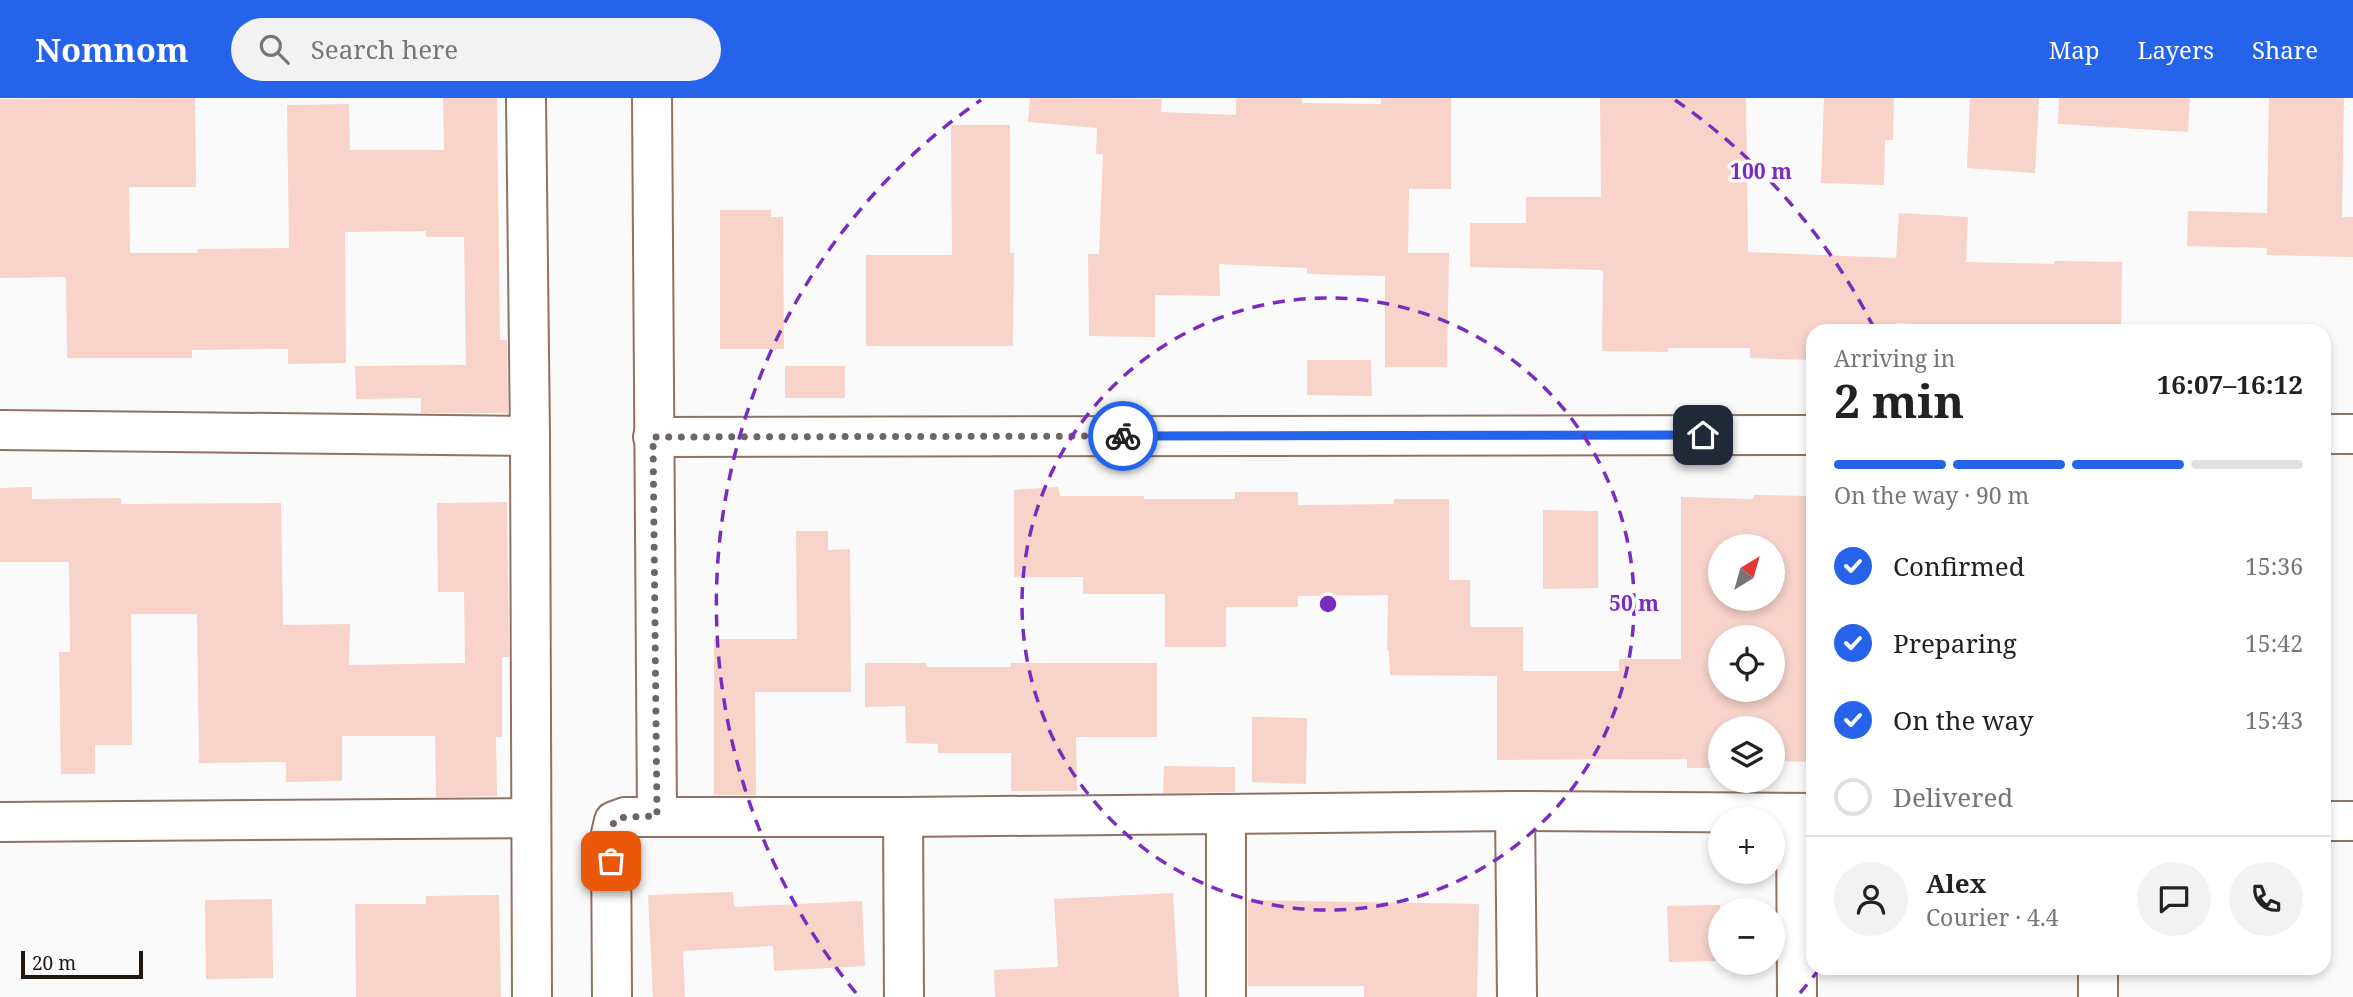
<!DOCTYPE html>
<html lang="en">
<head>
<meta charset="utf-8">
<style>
  :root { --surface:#fff; --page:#f2f2f2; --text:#222; --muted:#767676; --line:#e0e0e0; --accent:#2563eb }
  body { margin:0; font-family:"Noto Serif",serif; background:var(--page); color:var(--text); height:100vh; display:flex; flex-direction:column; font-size:26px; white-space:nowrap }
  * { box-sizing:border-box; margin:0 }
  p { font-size:23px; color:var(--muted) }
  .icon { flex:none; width:38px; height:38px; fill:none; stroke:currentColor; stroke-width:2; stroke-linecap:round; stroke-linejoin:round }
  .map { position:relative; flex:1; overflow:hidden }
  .panel { position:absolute; left:1806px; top:226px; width:525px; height:651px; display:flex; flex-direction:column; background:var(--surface); border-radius:21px; box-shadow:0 4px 10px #0003 }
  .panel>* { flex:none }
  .needle { width:46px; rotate:37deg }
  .buttons { position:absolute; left:1708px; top:436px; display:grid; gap:14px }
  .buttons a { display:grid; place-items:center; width:77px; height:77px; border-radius:50%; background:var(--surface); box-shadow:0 4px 10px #0003; font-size:35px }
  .scale { position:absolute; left:21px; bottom:18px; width:122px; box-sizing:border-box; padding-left:7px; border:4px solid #221711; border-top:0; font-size:19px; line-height:24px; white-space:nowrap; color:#221711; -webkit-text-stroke:5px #fafafa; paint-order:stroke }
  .pin { position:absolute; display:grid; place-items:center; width:60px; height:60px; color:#fff; margin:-30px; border-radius:14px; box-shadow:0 4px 10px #0006 }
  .courier { position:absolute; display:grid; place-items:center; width:70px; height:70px; margin:-35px; border:5px solid #2563eb; border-radius:50%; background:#fff; color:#222; box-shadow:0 2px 9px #0007 }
  .head em { font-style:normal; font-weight:700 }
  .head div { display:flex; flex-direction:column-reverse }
  .head { display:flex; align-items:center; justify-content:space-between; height:119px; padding:0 28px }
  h1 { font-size:46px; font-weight:700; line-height:52px }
  .bar { display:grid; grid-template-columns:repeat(4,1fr); gap:10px 7px; align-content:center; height:84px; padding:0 28px }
  .bar i { height:9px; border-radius:5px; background:var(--line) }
  .bar .current { background:var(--accent) }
  .bar p { grid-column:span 4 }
  .line { display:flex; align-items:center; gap:18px; padding:0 28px; border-top:2px solid var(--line) }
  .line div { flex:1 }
  .round { display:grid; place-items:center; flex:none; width:74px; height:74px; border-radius:37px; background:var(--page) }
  ol { padding:0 28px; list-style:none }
  li { display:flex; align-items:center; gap:21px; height:77px }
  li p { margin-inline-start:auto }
  li .icon { padding:7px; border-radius:50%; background:var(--accent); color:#fff; stroke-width:4 }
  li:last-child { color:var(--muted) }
  li i { width:38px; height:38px; border:4px solid var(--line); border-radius:50% }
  header { display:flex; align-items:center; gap:42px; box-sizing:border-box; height:98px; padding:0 35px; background:var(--accent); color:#fff }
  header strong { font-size:33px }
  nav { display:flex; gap:38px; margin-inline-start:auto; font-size:24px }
  .search { width:490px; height:63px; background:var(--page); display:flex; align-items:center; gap:18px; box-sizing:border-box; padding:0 24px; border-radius:38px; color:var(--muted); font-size:26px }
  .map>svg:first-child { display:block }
  .building { fill:#f7d3c9; fill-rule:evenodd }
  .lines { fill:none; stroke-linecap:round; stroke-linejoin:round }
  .minor-casing { stroke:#907265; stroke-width:42 }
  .minor { stroke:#fff; stroke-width:38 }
  .done { stroke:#6e6663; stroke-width:7; stroke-dasharray:0 12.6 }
  .route { stroke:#2563eb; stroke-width:9 }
  .ring { fill:none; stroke:#7b2cbf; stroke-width:3.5; stroke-dasharray:12 9 }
  .centre { fill:#7b2cbf; stroke:#fafafa; stroke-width:3.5 }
  .ring-label { font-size:21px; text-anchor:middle; font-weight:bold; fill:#7b2cbf; stroke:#fafafa; stroke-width:7; stroke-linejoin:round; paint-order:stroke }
</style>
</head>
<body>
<header>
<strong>Nomnom</strong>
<div class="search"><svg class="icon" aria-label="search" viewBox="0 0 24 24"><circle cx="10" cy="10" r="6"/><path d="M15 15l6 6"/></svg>Search here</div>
<nav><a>Map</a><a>Layers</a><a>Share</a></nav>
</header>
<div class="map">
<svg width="2353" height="899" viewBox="0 0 2353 899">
  <rect width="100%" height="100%" fill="#fafafa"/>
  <g class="building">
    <path d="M 195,0 L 196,89 L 129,89 L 130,155 L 198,155 L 197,151 L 289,150 L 287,7 L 349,6 L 350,52 L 444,52 L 443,0 L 497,0 L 500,242 L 507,242 L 508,315 L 421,315 L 421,300 L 356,301 L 355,268 L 466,267 L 464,139 L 426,139 L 426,133 L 345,134 L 346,265 L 288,266 L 288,251 L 192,252 L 192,260 L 67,260 L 66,179 L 0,180 L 0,1 Z"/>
    <path d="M 1030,0 L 1162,1 L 1161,14 L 1236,17 L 1236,0 L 1302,0 L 1302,5 L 1381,6 L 1381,0 L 1451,0 L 1451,91 L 1409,91 L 1408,155 L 1449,155 L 1447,269 L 1385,269 L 1385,178 L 1307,176 L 1307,170 L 1219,166 L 1220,198 L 1155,197 L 1155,239 L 1089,238 L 1088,156 L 1099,156 L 1103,56 L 1096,56 L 1097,30 L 1028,24 Z"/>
    <path d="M 1600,0 L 1746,0 L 1748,154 L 1896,160 L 1899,115 L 1968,119 L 1966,164 L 2054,166 L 2054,163 L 2122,164 L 2121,233 L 1983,233 L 1983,230 L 1896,225 L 1896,233 L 1813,233 L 1813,262 L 1750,260 L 1750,250 L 1668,250 L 1668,254 L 1602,253 L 1603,172 L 1470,169 L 1470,125 L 1526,125 L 1526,99 L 1601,99 Z"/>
    <path d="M 1824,0 L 1894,0 L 1893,42 L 1885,42 L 1884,87 L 1821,85 Z"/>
    <path d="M 1970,0 L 2039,0 L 2035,75 L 1967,70 Z"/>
    <path d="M 2059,0 L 2190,0 L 2188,34 L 2058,26 Z"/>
    <path d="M 2269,0 L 2344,0 L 2342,119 L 2353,119 L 2353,159 L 2266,157 L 2267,150 L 2187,148 L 2188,113 L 2267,115 Z"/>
    <path d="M 951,27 L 1010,27 L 1010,155 L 1014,155 L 1013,248 L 866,248 L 866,157 L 952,157 Z"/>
    <path d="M 720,112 L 771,112 L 771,119 L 783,119 L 784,251 L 720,251 Z"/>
    <path d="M 1307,262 L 1371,262 L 1372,298 L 1307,297 Z"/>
    <rect x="785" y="268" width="60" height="32"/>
    <path d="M 32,389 L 32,401 L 121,400 L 121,406 L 281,405 L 283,527 L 350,526 L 349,567 L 465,565 L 464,494 L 438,494 L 437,405 L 507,404 L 509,559 L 502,559 L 502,639 L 496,639 L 497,698 L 436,699 L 435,638 L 342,638 L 342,683 L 286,684 L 286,664 L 199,665 L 197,516 L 131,516 L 132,647 L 95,647 L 95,676 L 61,676 L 59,554 L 70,554 L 69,464 L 0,464 L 0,390 Z"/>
    <path d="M 1058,389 L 1060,398 L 1144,398 L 1144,401 L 1235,401 L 1235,394 L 1298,394 L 1298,407 L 1394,406 L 1394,401 L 1449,401 L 1449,482 L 1470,482 L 1470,529 L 1523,529 L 1523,573 L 1619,573 L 1619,561 L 1681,561 L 1681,399 L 1754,401 L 1754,397 L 1813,398 L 1813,664 L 1773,663 L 1773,630 L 1720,630 L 1720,670 L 1687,670 L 1687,661 L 1497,662 L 1497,578 L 1390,577 L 1389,552 L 1387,552 L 1388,497 L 1298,498 L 1298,509 L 1226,509 L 1226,549 L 1165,549 L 1165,496 L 1083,496 L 1083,479 L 1014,479 L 1014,392 ZM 1720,448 L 1773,448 L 1773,500 L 1720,500 ZM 1720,539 L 1773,539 L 1773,592 L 1720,592 Z"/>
    <path d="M 1543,412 L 1598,413 L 1598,490 L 1543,491 Z"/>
    <path d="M 796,433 L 828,433 L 828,452 L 850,451 L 851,594 L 755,594 L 756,697 L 714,697 L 714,541 L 797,541 Z"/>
    <path d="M 865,565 L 926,565 L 926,569 L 1011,569 L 1011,565 L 1157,565 L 1157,639 L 1076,639 L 1077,693 L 1011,693 L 1011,655 L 938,655 L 938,646 L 906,645 L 905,608 L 865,609 Z"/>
    <path d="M 1252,619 L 1307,620 L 1306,686 L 1252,684 Z"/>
    <path d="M 1164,668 L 1235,669 L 1235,694 L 1163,695 Z"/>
    <path d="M 733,794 L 734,809 L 862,803 L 865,868 L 774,873 L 773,848 L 683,853 L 685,899 L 653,899 L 648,797 Z"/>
    <path d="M 1173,795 L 1179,899 L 995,899 L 994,872 L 1058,869 L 1054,801 Z"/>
    <path d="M 499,797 L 501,899 L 356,899 L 355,806 L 426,806 L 426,798 Z"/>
    <path d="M 272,801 L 273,880 L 206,881 L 205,802 Z"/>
    <path d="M 1248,802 L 1479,806 L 1477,899 L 1364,899 L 1364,888 L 1248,888 Z"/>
    <path d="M 1720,807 L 1720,863 L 1669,864 L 1667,808 Z"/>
  </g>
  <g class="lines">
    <g class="minor-casing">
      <g id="minor">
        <path d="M 526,0 L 530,338 L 532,899"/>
        <path d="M 652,0 L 657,718"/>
        <path d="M 0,332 L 530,338"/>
        <path d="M 2324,336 L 2353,336"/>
        <path d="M 653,339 L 1813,337"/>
        <path d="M 1515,713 L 1517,899"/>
        <path d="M 1796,715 L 1797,899"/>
        <path d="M 1226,716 L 1226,899"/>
        <path d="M 903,719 L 904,899"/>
        <path d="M 2324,723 L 2353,723"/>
        <path d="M 0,724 L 531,720"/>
        <path d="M 612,899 L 611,736 L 614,723 L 625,719 L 903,719 L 1515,713 L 1813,715"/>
        <path d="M 2098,899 L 2098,870"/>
      </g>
    </g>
    <use href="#minor" class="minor"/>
  </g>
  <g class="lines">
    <path class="done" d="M 611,763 L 611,736 L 614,723 L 625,719 L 657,718 L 653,339 L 1123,338"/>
    <path class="route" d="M 1123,338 L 1703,337"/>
  </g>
  <g class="ring">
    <circle cx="1328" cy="506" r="306"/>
    <path d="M1820 870A612 612 0 0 1 1800 895M856 895A612 612 0 0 1 981 2M1675 2A612 612 0 0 1 1873 228"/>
  </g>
  <circle cx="1328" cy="506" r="10" class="centre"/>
  <g class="ring-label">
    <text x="1761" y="81">100 m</text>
    <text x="1634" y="513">50 m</text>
  </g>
</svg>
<div class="buttons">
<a><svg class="needle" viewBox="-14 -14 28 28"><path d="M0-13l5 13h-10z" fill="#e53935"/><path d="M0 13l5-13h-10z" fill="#767676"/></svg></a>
<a><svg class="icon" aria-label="locate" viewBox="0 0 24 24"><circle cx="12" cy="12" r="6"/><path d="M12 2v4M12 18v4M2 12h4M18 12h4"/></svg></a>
<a><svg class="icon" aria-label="layers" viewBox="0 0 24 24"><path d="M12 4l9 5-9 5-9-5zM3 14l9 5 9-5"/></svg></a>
<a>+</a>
<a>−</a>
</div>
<div class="scale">20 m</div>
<div class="pin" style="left:611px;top:763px;background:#ea580c"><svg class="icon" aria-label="bag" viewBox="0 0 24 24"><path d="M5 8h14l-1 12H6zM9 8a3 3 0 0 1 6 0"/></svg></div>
<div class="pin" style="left:1703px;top:337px;background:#1f2937"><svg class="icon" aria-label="home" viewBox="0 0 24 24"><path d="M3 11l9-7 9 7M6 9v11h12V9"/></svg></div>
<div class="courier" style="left:1123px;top:338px"><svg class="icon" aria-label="bike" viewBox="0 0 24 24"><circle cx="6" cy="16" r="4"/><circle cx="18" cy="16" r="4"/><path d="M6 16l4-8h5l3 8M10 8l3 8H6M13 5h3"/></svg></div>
<section class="panel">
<div class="head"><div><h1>2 min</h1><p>Arriving in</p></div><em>16:07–16:12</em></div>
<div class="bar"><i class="current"></i><i class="current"></i><i class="current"></i><i></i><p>On the way · 90 m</p></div>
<ol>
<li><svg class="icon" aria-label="check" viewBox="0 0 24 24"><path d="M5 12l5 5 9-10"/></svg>Confirmed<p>15:36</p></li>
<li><svg class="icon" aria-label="check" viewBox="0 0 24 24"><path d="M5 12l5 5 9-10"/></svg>Preparing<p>15:42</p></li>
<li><svg class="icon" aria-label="check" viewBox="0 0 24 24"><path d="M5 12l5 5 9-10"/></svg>On the way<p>15:43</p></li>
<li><i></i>Delivered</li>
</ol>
<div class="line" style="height:126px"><a class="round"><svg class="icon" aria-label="person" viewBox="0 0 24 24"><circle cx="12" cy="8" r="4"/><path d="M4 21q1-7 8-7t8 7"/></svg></a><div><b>Alex</b><p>Courier · 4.4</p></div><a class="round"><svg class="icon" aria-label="chat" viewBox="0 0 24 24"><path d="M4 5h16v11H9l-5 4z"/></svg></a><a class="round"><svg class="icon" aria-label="phone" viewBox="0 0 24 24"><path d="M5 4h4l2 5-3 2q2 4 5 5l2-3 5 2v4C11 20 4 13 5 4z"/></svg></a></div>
</section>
</div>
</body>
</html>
